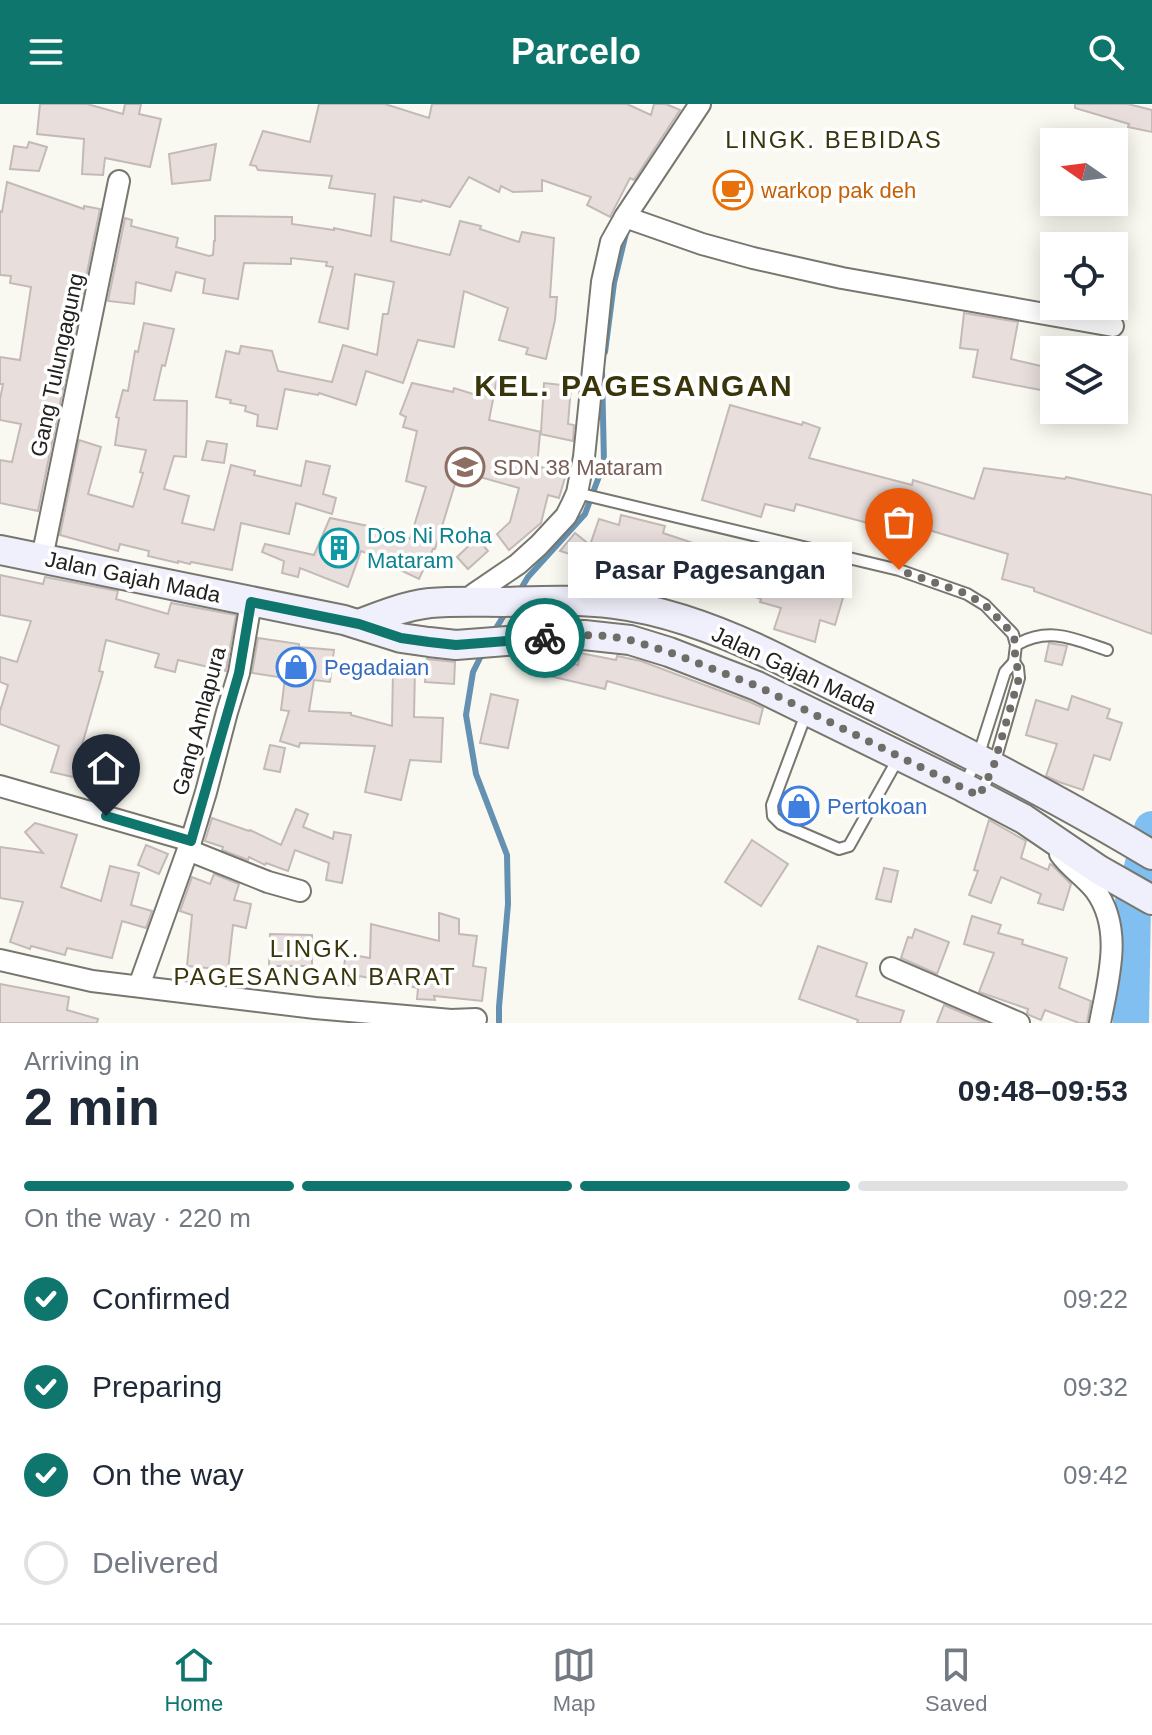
<!DOCTYPE html>
<html lang="en">
<head>
<meta charset="utf-8">
<style>
  :root { --surface:#fff; --page:#f2f2f3; --text:#1f2937; --muted:#747a83; --line:#e0e1e3; --accent:#0f766e }
  body { margin:0; font-family:Arial,sans-serif; background:var(--page); color:var(--text); height:100vh; display:flex; flex-direction:column; font-size:30px; white-space:nowrap }
  * { box-sizing:border-box; margin:0 }
  p { font-size:26px; color:var(--muted) }
  .icon { flex:none; width:44px; height:44px; fill:none; stroke:currentColor; stroke-width:2; stroke-linecap:round; stroke-linejoin:round }
  .map { position:relative; height:919px; overflow:hidden }
  .drawer { display:flex; flex-direction:column; background:var(--surface); flex:1 }
  .drawer>* { flex:none }
  .needle { width:52px; rotate:284deg }
  .buttons { position:absolute; left:1040px; top:24px; display:grid; gap:16px }
  .buttons a { display:grid; place-items:center; width:88px; height:88px; border-radius:0px; background:var(--surface); box-shadow:0 4px 20px #0003; font-size:40px }
  .pin { position:absolute; display:grid; place-items:center; width:68px; height:68px; color:#fff; margin:-82px -34px; border-radius:50% 50% 50% 0; rotate:-45deg; box-shadow:0 0 8px #0007 }
  .pin .icon { rotate:45deg }
  .courier { position:absolute; display:grid; place-items:center; width:80px; height:80px; margin:-40px; border:6px solid #0f766e; border-radius:50%; background:#fff; color:#222; box-shadow:0 2px 10px #0007 }
  .bubble { position:absolute; height:56px; border-radius:0px; background:var(--surface); box-shadow:0 4px 20px #0003; font-size:26px; font-weight:700; line-height:56px; text-align:center }
  .headline em { font-style:normal; font-weight:700 }
  .headline div { display:flex; flex-direction:column-reverse }
  .headline { display:flex; align-items:center; justify-content:space-between; height:136px; padding:0 24px }
  h1 { font-size:52px; font-weight:700; line-height:60px }
  .bar { display:grid; grid-template-columns:repeat(4,1fr); gap:12px 8px; align-content:center; height:96px; padding:0 24px }
  .bar i { height:10px; border-radius:6px; background:var(--line) }
  .bar .active { background:var(--accent) }
  .bar p { grid-column:span 4 }
  ol { padding:0 24px; list-style:none }
  li { display:flex; align-items:center; gap:24px; height:88px }
  li p { margin-inline-start:auto }
  li .icon { padding:8px; border-radius:50%; background:var(--accent); color:#fff; stroke-width:4 }
  li:last-child { color:var(--muted) }
  li i { width:44px; height:44px; border:4px solid var(--line); border-radius:50% }
  header { display:flex; justify-content:space-between; align-items:center; height:104px; padding:0 24px; background:var(--accent); color:#fff; font-size:36px; font-weight:700 }
  .menu { display:flex; justify-content:space-around; align-items:center; height:112px; border-top:2px solid var(--line); background:var(--surface); font-size:22px; color:var(--muted) }
  .menu a { display:grid; justify-items:center; gap:4px }
  .menu .active { color:var(--accent) }
  .map>svg:first-child { display:block }
  .lines { fill:none; stroke-linecap:round; stroke-linejoin:round }
  .stream { stroke:#6490b1; stroke-width:6 }
  .river { stroke:#81bff0; stroke-width:36 }
  .building { fill:#e8dfdd; stroke:#c3bab8; stroke-width:2 }
  .lane-casing { stroke:#77766f; stroke-width:14 }
  .street-casing { stroke:#77766f; stroke-width:24 }
  .secondary-casing { stroke:#77766f; stroke-width:32 }
  .lane { stroke:#fff; stroke-width:10 }
  .street { stroke:#fff; stroke-width:20 }
  .secondary { stroke:#f0f0fc; stroke-width:28 }
  .done { stroke:#6e6d68; stroke-width:8; stroke-dasharray:0 14.4 }
  .route { stroke:#0f766e; stroke-width:10 }
  .labels { text-anchor:middle; dominant-baseline:central; stroke-width:7; stroke-linejoin:round; paint-order:stroke }
  .food-label { font-size:22px; fill:#c56008; stroke:#fff; text-anchor:start }
  .street-label { font-size:22px; fill:#22211f; stroke:#fff }
  .education-label { font-size:22px; fill:#785e54; stroke:#fff; text-anchor:start }
  .culture-label { font-size:22px; fill:#0d838f; stroke:#fff; text-anchor:start }
  .shop-label { font-size:22px; fill:#366cbe; stroke:#fff; text-anchor:start }
  .neighbourhood-label { font-size:24px; letter-spacing:2px; fill:#3a360b; stroke:#fff }
  .district-label { font-size:30px; font-weight:bold; letter-spacing:2px; fill:#3a360b; stroke:#fff }
</style>
</head>
<body>
<header><svg class="icon" aria-label="menu" viewBox="0 0 24 24"><path d="M4 6h16M4 12h16M4 18h16"/></svg>Parcelo<svg class="icon" aria-label="search" viewBox="0 0 24 24"><circle cx="10" cy="10" r="6"/><path d="M15 15l6 6"/></svg></header>
<div class="map">
<svg width="1152" height="919" viewBox="0 0 1152 919">
  <rect width="100%" height="100%" fill="#faf9f1"/>
  <g class="lines">
    <g class="stream">
      <path d="M 605,248 L 614,179 L 626,129"/>
      <path d="M 519,488 L 528,473 L 585,410 L 604,359 L 602,267"/>
      <path d="M 493,529 L 506,508"/>
      <path d="M 484,546 L 473,568 L 466,611 L 476,670 L 507,751 L 508,800 L 499,903 L 499,919"/>
    </g>
    <path class="river" d="M 1131,919 L 1133,798 L 1152,725"/>
  </g>
  <g class="building">
    <path d="M 40,0 L 87,0 L 123,10 L 125,0 L 141,0 L 139,10 L 161,15 L 150,63 L 105,54 L 103,71 L 82,70 L 84,35 L 37,30 Z"/>
    <path d="M 319,0 L 385,0 L 429,14 L 432,0 L 627,0 L 651,11 L 654,0 L 666,0 L 680,6 L 634,76 L 630,74 L 610,113 L 587,101 L 591,93 L 542,76 L 542,87 L 513,88 L 501,82 L 499,88 L 469,73 L 450,103 L 422,96 L 421,98 L 394,93 L 391,137 L 450,151 L 460,117 L 481,122 L 480,125 L 519,138 L 522,128 L 554,134 L 550,193 L 557,193 L 555,216 L 546,255 L 526,250 L 528,244 L 499,236 L 508,204 L 464,187 L 454,243 L 418,236 L 403,279 L 366,267 L 356,301 L 319,289 L 318,291 L 285,285 L 277,325 L 257,322 L 258,311 L 245,307 L 246,302 L 230,299 L 231,296 L 216,293 L 226,247 L 239,250 L 241,242 L 272,247 L 278,267 L 332,278 L 343,241 L 377,251 L 383,210 L 388,210 L 394,178 L 355,170 L 348,225 L 319,218 L 333,163 L 326,162 L 327,158 L 291,154 L 291,160 L 244,159 L 238,195 L 203,189 L 205,175 L 176,168 L 171,187 L 136,178 L 134,200 L 108,197 L 125,114 L 132,116 L 131,122 L 178,134 L 176,143 L 209,152 L 213,151 L 214,137 L 215,137 L 215,112 L 292,113 L 292,120 L 334,126 L 334,124 L 371,132 L 375,90 L 329,84 L 332,72 L 258,66 L 256,62 L 250,61 L 263,27 L 310,38 Z"/>
    <path d="M 1075,0 L 1128,0 L 1152,6 L 1152,28 L 1128,23 L 1129,20 L 1075,4 Z"/>
    <path d="M 29,38 L 47,43 L 39,67 L 10,65 L 14,42 L 27,44 Z"/>
    <path d="M 216,40 L 210,76 L 172,80 L 169,50 Z"/>
    <path d="M 7,78 L 84,105 L 84,102 L 100,105 L 38,407 L 0,399 L 0,356 L 12,358 L 21,320 L 0,316 L 0,295 L 3,280 L 0,280 L 0,253 L 20,256 L 31,183 L 10,179 L 11,172 L 0,171 L 0,107 L 2,108 Z"/>
    <path d="M 964,209 L 1018,218 L 1011,255 L 1054,265 L 1051,288 L 973,273 L 978,246 L 960,244 Z"/>
    <path d="M 144,219 L 174,225 L 165,262 L 162,261 L 154,296 L 187,297 L 186,353 L 174,352 L 164,385 L 189,392 L 182,419 L 214,426 L 231,361 L 255,367 L 254,371 L 301,382 L 306,357 L 330,362 L 323,390 L 336,394 L 332,410 L 296,399 L 289,430 L 241,419 L 232,466 L 191,458 L 190,460 L 178,457 L 178,459 L 148,452 L 149,447 L 120,440 L 118,447 L 60,431 L 79,336 L 101,343 L 88,390 L 133,403 L 143,369 L 140,368 L 146,346 L 115,341 L 119,314 L 116,313 L 123,286 L 128,287 L 135,247 L 138,248 Z"/>
    <path d="M 480,272 L 497,275 L 489,316 L 541,328 L 544,279 L 571,282 L 568,320 L 574,321 L 573,337 L 540,330 L 537,362 L 566,370 L 559,394 L 548,391 L 541,419 L 509,446 L 497,430 L 510,418 L 519,384 L 459,367 L 435,445 L 433,445 L 419,475 L 396,464 L 398,461 L 361,447 L 348,483 L 300,464 L 298,473 L 282,469 L 284,457 L 262,448 L 265,440 L 314,451 L 330,414 L 387,426 L 410,435 L 426,383 L 406,377 L 417,327 L 403,323 L 406,313 L 400,310 L 412,279 L 453,288 L 454,284 L 476,291 Z"/>
    <path d="M 730,301 L 802,321 L 803,318 L 820,324 L 809,354 L 912,381 L 913,376 L 974,395 L 984,364 L 1065,375 L 1066,373 L 1152,391 L 1152,530 L 1034,487 L 1034,484 L 1002,475 L 1008,450 L 886,413 L 883,423 L 796,400 L 794,407 L 765,400 L 761,413 L 702,396 Z"/>
    <path d="M 207,337 L 227,340 L 224,359 L 202,356 Z"/>
    <path d="M 621,411 L 665,422 L 663,429 L 723,449 L 725,444 L 772,460 L 772,458 L 804,467 L 805,460 L 832,466 L 830,475 L 847,480 L 835,521 L 820,516 L 815,538 L 774,525 L 781,504 L 760,498 L 761,495 L 703,476 L 702,480 L 654,464 L 653,471 L 615,461 L 619,465 L 560,447 L 575,429 L 590,441 L 599,415 L 619,421 Z"/>
    <path d="M 477,434 L 488,447 L 468,465 L 457,453 Z"/>
    <path d="M 0,471 L 43,480 L 45,473 L 118,487 L 116,495 L 168,510 L 171,499 L 236,511 L 226,567 L 178,556 L 175,568 L 155,563 L 159,550 L 106,536 L 99,567 L 103,568 L 78,655 L 114,664 L 109,681 L 51,668 L 59,642 L 0,620 L 0,607 L 8,581 L 0,578 L 0,553 L 17,558 L 31,517 L 0,511 Z"/>
    <path d="M 258,534 L 299,540 L 299,543 L 334,546 L 330,578 L 314,576 L 309,607 L 351,609 L 351,611 L 392,622 L 393,565 L 415,565 L 414,613 L 443,614 L 441,658 L 410,656 L 401,696 L 365,688 L 375,642 L 300,639 L 299,643 L 280,637 L 289,607 L 281,606 L 285,574 L 252,569 Z"/>
    <path d="M 1049,539 L 1067,542 L 1062,561 L 1045,557 Z"/>
    <path d="M 580,549 L 616,556 L 617,552 L 641,557 L 750,598 L 763,604 L 759,620 L 607,577 L 605,585 L 541,570 L 545,552 L 578,561 Z"/>
    <path d="M 427,555 L 455,558 L 454,580 L 425,578 Z"/>
    <path d="M 491,590 L 518,596 L 508,644 L 480,639 Z"/>
    <path d="M 1072,592 L 1110,605 L 1107,614 L 1122,619 L 1110,656 L 1094,651 L 1083,686 L 1059,678 L 1046,672 L 1057,640 L 1026,631 L 1036,596 L 1068,606 Z"/>
    <path d="M 270,641 L 285,644 L 280,668 L 264,665 Z"/>
    <path d="M 296,705 L 308,710 L 303,723 L 333,735 L 334,728 L 351,731 L 342,779 L 326,776 L 329,759 L 295,746 L 288,767 L 266,759 L 265,761 L 249,753 L 248,756 L 222,746 L 223,743 L 205,737 L 212,714 L 249,727 L 250,726 L 281,741 Z"/>
    <path d="M 989,716 L 1026,737 L 1021,754 L 1048,766 L 1050,760 L 1052,761 L 1071,780 L 1063,806 L 1038,799 L 1041,790 L 1001,773 L 991,799 L 969,791 L 978,767 L 974,766 Z"/>
    <path d="M 35,719 L 77,731 L 61,783 L 101,797 L 110,762 L 139,769 L 131,801 L 152,807 L 146,824 L 122,817 L 112,854 L 67,844 L 65,851 L 31,842 L 30,845 L 10,838 L 23,798 L 0,794 L 0,743 L 43,749 L 25,728 Z"/>
    <path d="M 752,736 L 788,760 L 761,802 L 725,778 Z"/>
    <path d="M 146,741 L 168,750 L 159,770 L 138,761 Z"/>
    <path d="M 884,764 L 898,767 L 891,798 L 876,795 Z"/>
    <path d="M 214,770 L 239,780 L 234,796 L 251,800 L 246,824 L 233,821 L 228,866 L 187,862 L 192,811 L 180,807 L 192,773 L 210,780 Z"/>
    <path d="M 439,809 L 459,815 L 459,830 L 477,832 L 473,862 L 486,864 L 482,897 L 434,892 L 435,896 L 417,895 L 418,884 L 359,872 L 357,883 L 341,880 L 346,850 L 370,854 L 371,820 L 439,837 Z"/>
    <path d="M 972,812 L 1001,821 L 998,829 L 1023,836 L 1022,840 L 1067,854 L 1059,884 L 1091,897 L 1087,919 L 1079,919 L 1045,906 L 1041,916 L 1029,911 L 1027,909 L 1028,905 L 979,888 L 994,849 L 964,840 Z"/>
    <path d="M 915,825 L 949,838 L 937,870 L 901,854 L 908,833 L 912,834 Z"/>
    <path d="M 270,830 L 312,831 L 312,862 L 269,862 Z"/>
    <path d="M 818,842 L 867,859 L 856,892 L 904,907 L 900,919 L 857,919 L 858,916 L 799,895 Z"/>
    <path d="M 0,880 L 69,893 L 67,906 L 98,915 L 97,919 L 0,919 Z"/>
    <path d="M 944,901 L 986,919 L 937,919 Z"/>
  </g>
  <g class="lines">
    <g class="lane-casing">
      <g id="lane">
        <path d="M 577,389 L 899,466 L 967,490 L 985,501 L 1013,530 L 1016,541 L 1014,558"/>
        <path d="M 1016,541 C 1049,522 1074,535 1107,546"/>
        <path d="M 806,610 L 772,701 L 773,712 L 781,720 L 839,745 L 849,742 L 899,653"/>
        <path d="M 964,681 L 977,656 L 1005,568 L 1014,558"/>
        <path d="M 981,688 L 993,664 L 1019,574 L 1018,564 L 1014,558"/>
      </g>
    </g>
    <g class="street-casing">
      <g id="street">
        <path d="M 625,113 L 702,140 L 753,154 L 842,174 L 1113,222"/>
        <path d="M 42,454 L 119,77"/>
        <path d="M 468,498 L 474,490 L 518,460 L 539,441 L 566,412 L 572,400 L 577,389 L 584,353 L 602,178 L 611,138 L 625,113 L 700,0"/>
        <path d="M 0,682 L 191,737"/>
        <path d="M 188,746 L 268,778 L 300,787"/>
        <path d="M 1060,750 C 1070,764 1085,773 1095,786 C 1124,825 1108,876 1100,919"/>
        <path d="M 0,856 L 92,877 L 315,904 L 451,916 L 476,915"/>
        <path d="M 891,864 L 1019,919"/>
        <path d="M 139,882 L 191,737 L 206,688 L 227,608 L 239,569 L 251,498"/>
      </g>
    </g>
    <g class="secondary-casing">
      <g id="secondary">
        <path d="M 0,446 L 344,516 L 401,534 L 429,538 L 456,541 L 584,531 L 630,536 L 669,548 L 757,582 L 963,683 L 1024,715 L 1099,766 L 1152,796"/>
        <path d="M 359,520 C 382,511 405,502 430,499 C 454,497 479,498 504,498 C 540,497 578,495 614,500 C 671,507 726,529 777,554 C 903,617 1031,678 1152,751"/>
      </g>
    </g>
    <use href="#lane" class="lane"/>
    <use href="#street" class="street"/>
    <use href="#secondary" class="secondary"/>
  </g>
  <g class="lines">
    <path class="done" d="M 545,534 L 584,531 L 609,532 L 630,536 L 669,548 L 757,582 L 979,692 L 993,664 L 1019,574 L 1018,564 L 1014,558 L 1016,541 L 1013,530 L 985,501 L 967,490 L 899,466"/>
    <path class="route" d="M 106,712 L 191,737 L 239,569 L 251,498 L 359,520 L 401,534 L 429,538 L 456,541 L 545,534"/>
  </g>
  <defs>
    <g id="cafe-ring" transform="scale(2)"><circle r="9.5" fill="#fff" stroke="#e8710a" stroke-width="1.5"/><path d="M-5.5-4.5H6V0H3Q3 3.5 0 3.5H-2.5Q-5.5 3.5-5.5 0ZM3-3.2v2h1.7v-2ZM-6 4.5H4V6H-6Z" fill="#e8710a"/></g>
    <g id="school-ring" transform="scale(2)"><circle r="9.5" fill="#fff" stroke="#8d6e63" stroke-width="1.5"/><path d="M0-5L7-2L0 1L-7-2ZM-4 1L0 2.5L4 1V4Q0 6-4 4Z" fill="#8d6e63"/></g>
    <g id="building-ring" transform="scale(2)"><circle r="9.5" fill="#fff" stroke="#0f9aa8" stroke-width="1.5"/><path d="M-4-6H4V6H1V3H-1V6H-4ZM-2.5-4.3h1.7v1.8h-1.7ZM.8-4.3h1.7v1.8H.8ZM-2.5-1h1.7V.8h-1.7ZM.8-1h1.7V.8H.8Z" fill="#0f9aa8"/></g>
    <g id="shop-ring" transform="scale(2)"><circle r="9.5" fill="#fff" stroke="#3f7fe0" stroke-width="1.5"/><path d="M-5-2.5h2.3a2.7 3.5 0 0 1 5.4 0H5L5.5 6h-11ZM-1.5-2.5h3a1.5 2.3 0 0 0-3 0Z" fill="#3f7fe0"/></g>
  </defs>
  <g fill-rule="evenodd">
    <use href="#cafe-ring" x="733" y="86"/>
    <use href="#school-ring" x="465" y="363"/>
    <use href="#building-ring" x="339" y="444"/>
    <use href="#shop-ring" x="296" y="563"/>
    <use href="#shop-ring" x="799" y="702"/>
  </g>
  <g class="labels">
    <g class="food-label">
      <text x="761" y="86">warkop pak deh</text>
    </g>
    <g class="street-label">
      <text transform="translate(57 261) rotate(-78)">Gang Tulungagung</text>
      <text transform="translate(133 473) rotate(12)">Jalan Gajah Mada</text>
      <text transform="translate(794 566) rotate(25)">Jalan Gajah Mada</text>
      <text transform="translate(199 617) rotate(-75)">Gang Amlapura</text>
    </g>
    <g class="education-label">
      <text x="493" y="363">SDN 38 Mataram</text>
    </g>
    <g class="culture-label">
      <text x="367" y="431">Dos Ni Roha<tspan x="367" dy="25">Mataram</tspan></text>
    </g>
    <g class="shop-label">
      <text x="324" y="563">Pegadaian</text>
      <text x="827" y="702">Pertokoan</text>
    </g>
    <g class="neighbourhood-label">
      <text x="834" y="35">LINGK. BEBIDAS</text>
      <text x="315" y="844">LINGK.<tspan x="315" dy="28">PAGESANGAN BARAT</tspan></text>
    </g>
    <g class="district-label">
      <text x="634" y="281">KEL. PAGESANGAN</text>
    </g>
  </g>
</svg>
<div class="buttons">
<a><svg class="needle" viewBox="-14 -14 28 28"><path d="M0-13l5 13h-10z" fill="#e53935"/><path d="M0 13l5-13h-10z" fill="#747a83"/></svg></a>
<a><svg class="icon" aria-label="locate" viewBox="0 0 24 24"><circle cx="12" cy="12" r="6"/><path d="M12 2v4M12 18v4M2 12h4M18 12h4"/></svg></a>
<a><svg class="icon" aria-label="layers" viewBox="0 0 24 24"><path d="M12 4l9 5-9 5-9-5zM3 14l9 5 9-5"/></svg></a>
</div>
<div class="pin" style="left:899px;top:466px;background:#ea580c"><svg class="icon" aria-label="bag" viewBox="0 0 24 24"><path d="M5 8h14l-1 12H6zM9 8a3 3 0 0 1 6 0"/></svg></div>
<div class="pin" style="left:106px;top:712px;background:#1f2937"><svg class="icon" aria-label="home" viewBox="0 0 24 24"><path d="M3 11l9-7 9 7M6 9v11h12V9"/></svg></div>
<div class="courier" style="left:545px;top:534px"><svg class="icon" aria-label="bike" viewBox="0 0 24 24"><circle cx="6" cy="16" r="4"/><circle cx="18" cy="16" r="4"/><path d="M6 16l4-8h5l3 8M10 8l3 8H6M13 5h3"/></svg></div>
<div class="bubble" style="left:568px;top:438px;width:284px">Pasar Pagesangan</div>
</div>
<section class="drawer">
<div class="headline"><div><h1>2 min</h1><p>Arriving in</p></div><em>09:48–09:53</em></div>
<div class="bar"><i class="active"></i><i class="active"></i><i class="active"></i><i></i><p>On the way · 220 m</p></div>
<ol>
<li><svg class="icon" aria-label="check" viewBox="0 0 24 24"><path d="M5 12l5 5 9-10"/></svg>Confirmed<p>09:22</p></li>
<li><svg class="icon" aria-label="check" viewBox="0 0 24 24"><path d="M5 12l5 5 9-10"/></svg>Preparing<p>09:32</p></li>
<li><svg class="icon" aria-label="check" viewBox="0 0 24 24"><path d="M5 12l5 5 9-10"/></svg>On the way<p>09:42</p></li>
<li><i></i>Delivered</li>
</ol>
</section>
<nav class="menu">
<a class="active"><svg class="icon" aria-label="home" viewBox="0 0 24 24"><path d="M3 11l9-7 9 7M6 9v11h12V9"/></svg>Home</a>
<a><svg class="icon" aria-label="map" viewBox="0 0 24 24"><path d="M3 6l6-2 6 2 6-2v14l-6 2-6-2-6 2zM9 4v14M15 6v14"/></svg>Map</a>
<a><svg class="icon" aria-label="saved" viewBox="0 0 24 24"><path d="M7 4h10v16l-5-4-5 4z"/></svg>Saved</a>
</nav>
</body>
</html>
